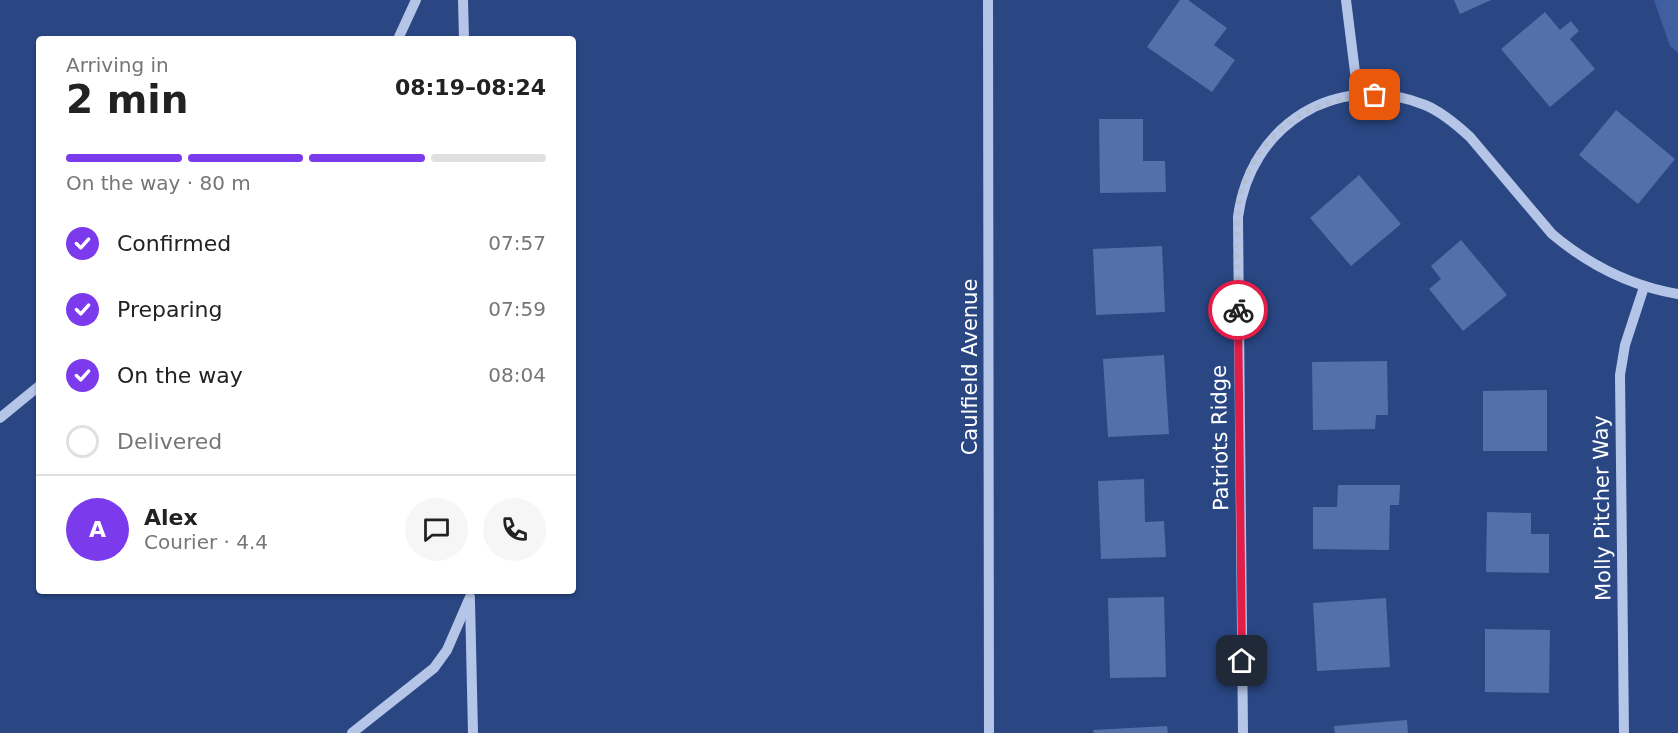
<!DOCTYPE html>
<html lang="en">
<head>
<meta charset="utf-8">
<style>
  :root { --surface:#fff; --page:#f6f6f6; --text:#222; --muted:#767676; --line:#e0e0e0; --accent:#7c3aed }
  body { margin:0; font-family:"DejaVu Sans",sans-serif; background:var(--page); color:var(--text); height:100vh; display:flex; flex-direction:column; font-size:22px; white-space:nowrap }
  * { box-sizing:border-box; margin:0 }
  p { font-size:20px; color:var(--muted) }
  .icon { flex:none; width:33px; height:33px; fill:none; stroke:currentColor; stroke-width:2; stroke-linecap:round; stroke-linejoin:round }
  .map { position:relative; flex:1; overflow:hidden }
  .sheet { position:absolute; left:36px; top:36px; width:540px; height:558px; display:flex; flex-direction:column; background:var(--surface); border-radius:6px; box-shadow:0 2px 4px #0004 }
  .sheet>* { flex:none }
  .pin { position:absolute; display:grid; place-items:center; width:51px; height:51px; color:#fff; margin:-26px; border-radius:12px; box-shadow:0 3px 9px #0006 }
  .courier { position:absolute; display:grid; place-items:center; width:60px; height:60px; margin:-30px; border:4px solid #e11d48; border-radius:50%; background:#fff; color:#222; box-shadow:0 2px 8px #0007 }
  .headline em { font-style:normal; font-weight:700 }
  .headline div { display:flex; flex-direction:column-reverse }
  .headline { display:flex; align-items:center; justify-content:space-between; height:102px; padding:0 30px }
  h1 { font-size:39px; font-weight:700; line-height:45px }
  .bar { display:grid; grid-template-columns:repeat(4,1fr); gap:9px 6px; align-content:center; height:72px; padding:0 30px }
  .bar i { height:8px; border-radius:4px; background:var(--line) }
  .bar .current { background:var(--accent) }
  .bar p { grid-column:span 4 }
  .line { display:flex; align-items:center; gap:15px; padding:0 30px; border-top:2px solid var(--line) }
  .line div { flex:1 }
  .round { display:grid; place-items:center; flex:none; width:63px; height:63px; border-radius:32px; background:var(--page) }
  ol { padding:0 30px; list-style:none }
  li { display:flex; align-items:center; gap:18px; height:66px }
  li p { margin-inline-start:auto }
  li .icon { padding:6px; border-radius:50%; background:var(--accent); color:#fff; stroke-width:4 }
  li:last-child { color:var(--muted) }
  li i { width:33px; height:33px; border:3px solid var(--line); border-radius:50% }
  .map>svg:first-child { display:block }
  .green { fill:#3f5fa0 }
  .building { fill:#5370ab }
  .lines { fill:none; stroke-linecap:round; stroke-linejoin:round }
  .minor { stroke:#b5c5e7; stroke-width:10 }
  .done { stroke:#b4bfd4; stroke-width:6; stroke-dasharray:0 10.8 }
  .route { stroke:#e11d48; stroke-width:8 }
  .labels { text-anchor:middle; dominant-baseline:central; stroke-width:4.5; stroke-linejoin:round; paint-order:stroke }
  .street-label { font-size:21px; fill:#fff; stroke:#2a4784 }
</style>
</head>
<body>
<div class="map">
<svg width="1678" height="733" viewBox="0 0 1678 733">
  <rect width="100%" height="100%" fill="#2a4784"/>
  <path class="green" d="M 1654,0 L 1678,0 L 1678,53 L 1670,46 Z"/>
  <g class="building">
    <path d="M 1180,0 L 1188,0 L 1227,28 L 1214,45 L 1235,60 L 1212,92 L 1147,47 Z"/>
    <path d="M 1454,0 L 1491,0 L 1460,14 Z"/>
    <path d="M 1545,12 L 1560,30 L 1571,21 L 1579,31 L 1570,39 L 1595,69 L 1550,107 L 1501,49 Z"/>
    <path d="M 1616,110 L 1675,159 L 1638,204 L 1579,155 Z"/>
    <path d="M 1099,119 L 1143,119 L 1143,161 L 1165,161 L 1166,192 L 1100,193 Z"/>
    <path d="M 1359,175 L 1401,224 L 1351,266 L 1310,218 Z"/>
    <path d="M 1461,240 L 1507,295 L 1463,331 L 1429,289 L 1441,279 L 1431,266 Z"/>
    <path d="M 1162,246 L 1165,312 L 1096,315 L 1093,249 Z"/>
    <path d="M 1164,355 L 1169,434 L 1108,437 L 1103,359 Z"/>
    <path d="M 1387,361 L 1388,415 L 1376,415 L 1375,429 L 1313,430 L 1312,362 Z"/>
    <path d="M 1547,390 L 1547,451 L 1483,451 L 1483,391 Z"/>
    <path d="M 1144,479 L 1145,522 L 1164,521 L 1166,557 L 1101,559 L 1098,481 Z"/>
    <path d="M 1338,485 L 1400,485 L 1399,505 L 1390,505 L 1389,550 L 1313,549 L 1313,507 L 1337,507 Z"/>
    <path d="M 1487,512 L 1531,513 L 1531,534 L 1549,534 L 1549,573 L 1486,572 Z"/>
    <path d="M 1164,597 L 1166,677 L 1110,678 L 1108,598 Z"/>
    <path d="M 1386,598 L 1390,667 L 1317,671 L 1313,603 Z"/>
    <path d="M 1485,629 L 1550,630 L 1549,693 L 1485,692 Z"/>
    <path d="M 1407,720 L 1408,733 L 1335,733 L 1334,726 Z"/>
    <path d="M 1167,726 L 1168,733 L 1094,733 L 1093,730 Z"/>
  </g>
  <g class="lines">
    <g class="minor">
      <path d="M 463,0 L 464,39"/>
      <path d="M 988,0 L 989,733"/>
      <path d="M 1346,0 L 1358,96"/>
      <path d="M 398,39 L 416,0"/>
      <path d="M 0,418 L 39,386"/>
      <path d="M 470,601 L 473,733"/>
      <path d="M 352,733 L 434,668 L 447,650 L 470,597"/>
      <path d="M 1243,733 L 1238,217 C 1250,125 1336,70 1425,105 C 1442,112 1457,125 1470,137 L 1552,234 C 1589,265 1630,286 1678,294"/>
      <path d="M 1624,733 L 1620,375 L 1625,345 L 1644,287"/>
    </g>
  </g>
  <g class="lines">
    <path class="done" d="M 1238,310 C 1238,275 1234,238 1239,204 C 1250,135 1310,97 1375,95"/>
    <path class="route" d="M 1238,310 L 1242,661"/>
  </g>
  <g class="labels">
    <g class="street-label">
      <text transform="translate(970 367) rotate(-90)">Caulfield Avenue</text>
      <text transform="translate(1220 438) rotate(-91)">Patriots Ridge</text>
      <text transform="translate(1602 508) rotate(-91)">Molly Pitcher Way</text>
    </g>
  </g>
</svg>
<div class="pin" style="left:1375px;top:95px;background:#ea580c"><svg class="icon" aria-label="bag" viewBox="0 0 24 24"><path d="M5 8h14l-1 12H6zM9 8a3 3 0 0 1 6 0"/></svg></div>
<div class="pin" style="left:1242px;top:661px;background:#1f2937"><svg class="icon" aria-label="home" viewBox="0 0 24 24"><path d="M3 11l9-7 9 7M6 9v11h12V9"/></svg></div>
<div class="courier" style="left:1238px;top:310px"><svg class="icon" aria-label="bike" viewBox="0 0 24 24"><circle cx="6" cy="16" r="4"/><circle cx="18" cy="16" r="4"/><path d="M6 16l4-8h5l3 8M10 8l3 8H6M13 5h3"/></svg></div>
<section class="sheet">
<div class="headline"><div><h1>2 min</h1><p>Arriving in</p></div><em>08:19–08:24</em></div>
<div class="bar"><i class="current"></i><i class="current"></i><i class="current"></i><i></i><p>On the way · 80 m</p></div>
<ol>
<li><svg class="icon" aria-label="check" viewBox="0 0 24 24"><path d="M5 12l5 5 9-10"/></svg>Confirmed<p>07:57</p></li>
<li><svg class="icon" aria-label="check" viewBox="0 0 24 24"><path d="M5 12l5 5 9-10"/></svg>Preparing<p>07:59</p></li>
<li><svg class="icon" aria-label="check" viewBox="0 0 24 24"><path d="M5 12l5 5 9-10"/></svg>On the way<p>08:04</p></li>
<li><i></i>Delivered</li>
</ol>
<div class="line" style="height:108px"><b class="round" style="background:var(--accent);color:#fff">A</b><div><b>Alex</b><p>Courier · 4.4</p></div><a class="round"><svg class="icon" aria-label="chat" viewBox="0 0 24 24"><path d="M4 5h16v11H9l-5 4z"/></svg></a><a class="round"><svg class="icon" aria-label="phone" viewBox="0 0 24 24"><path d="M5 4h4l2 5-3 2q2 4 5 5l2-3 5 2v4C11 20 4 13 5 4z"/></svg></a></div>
</section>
</div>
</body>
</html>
